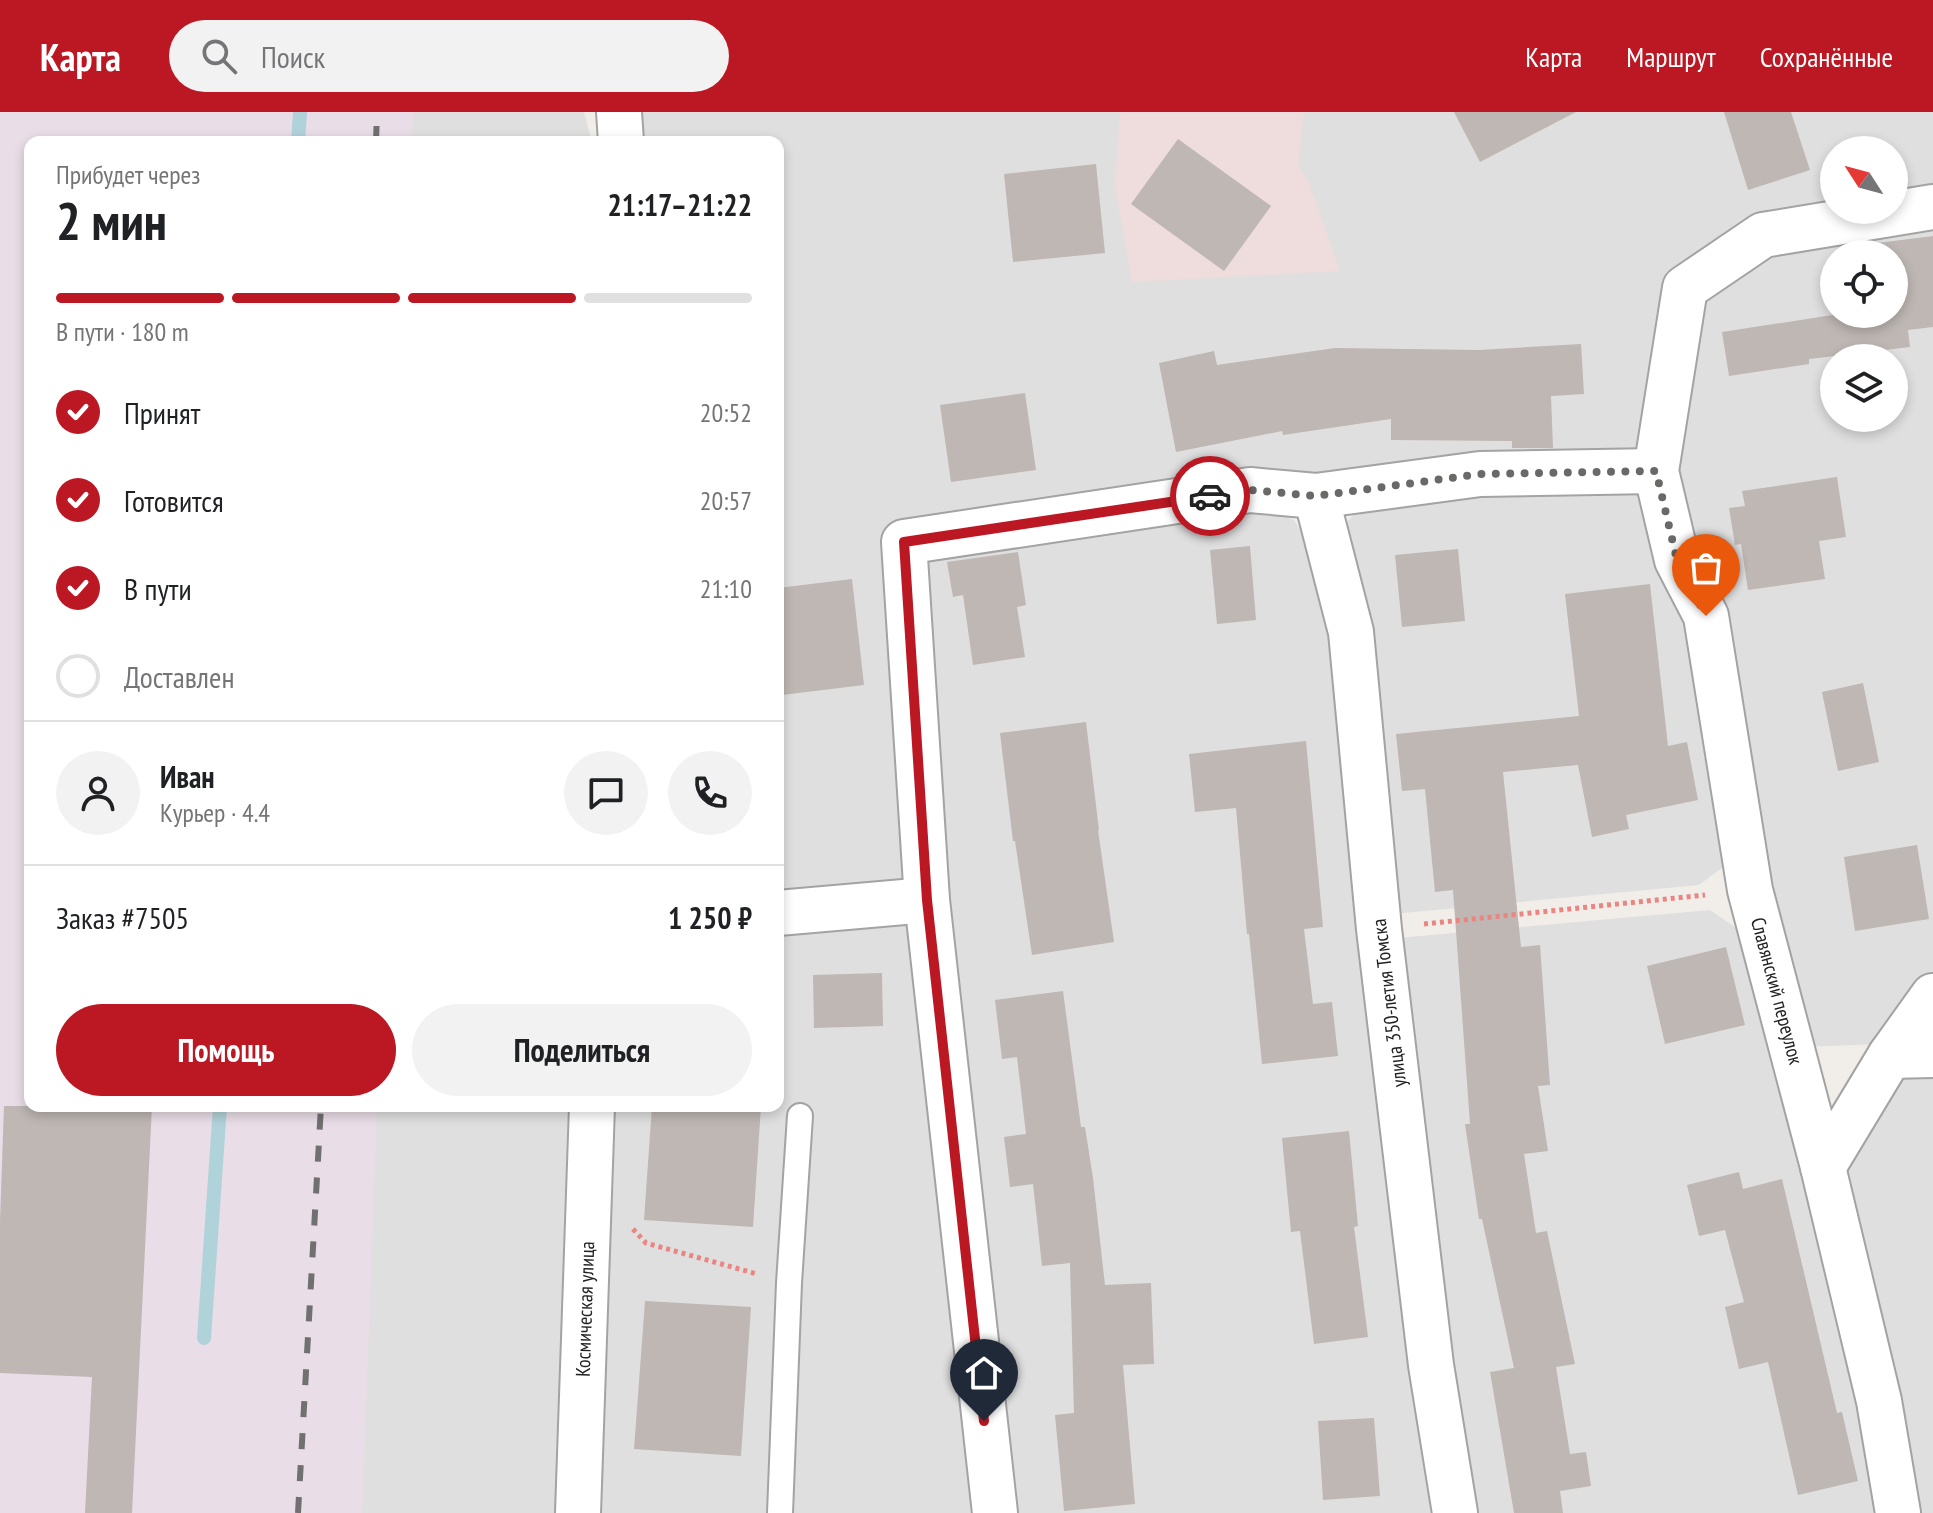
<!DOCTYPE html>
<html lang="ru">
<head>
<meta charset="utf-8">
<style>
  :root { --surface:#fff; --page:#f2f2f2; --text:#202124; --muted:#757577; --line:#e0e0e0; --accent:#bb1823 }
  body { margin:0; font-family:"PT Sans Narrow",sans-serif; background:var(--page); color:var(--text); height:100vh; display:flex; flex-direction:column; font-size:30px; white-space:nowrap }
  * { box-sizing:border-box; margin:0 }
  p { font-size:26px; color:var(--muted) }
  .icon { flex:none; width:44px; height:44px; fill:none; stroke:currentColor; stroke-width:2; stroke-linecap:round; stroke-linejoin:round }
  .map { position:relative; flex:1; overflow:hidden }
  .panel { position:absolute; left:24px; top:24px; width:760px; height:976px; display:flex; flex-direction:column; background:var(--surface); border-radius:16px; box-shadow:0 4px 12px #0003 }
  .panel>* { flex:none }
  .needle { width:52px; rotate:306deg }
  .tools { position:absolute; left:1820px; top:24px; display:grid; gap:16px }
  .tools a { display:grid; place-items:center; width:88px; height:88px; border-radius:50%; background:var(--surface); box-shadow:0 4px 12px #0003; font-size:40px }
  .pin { position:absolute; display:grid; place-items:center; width:68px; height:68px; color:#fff; margin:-82px -34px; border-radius:50% 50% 50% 0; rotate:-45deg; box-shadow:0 0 8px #0007 }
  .pin .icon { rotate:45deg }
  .courier { position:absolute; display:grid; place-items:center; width:80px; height:80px; margin:-40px; border:6px solid #bb1823; border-radius:50%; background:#fff; color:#222; box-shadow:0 2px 10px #0007 }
  .summary em { font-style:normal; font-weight:600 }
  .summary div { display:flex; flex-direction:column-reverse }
  .summary { display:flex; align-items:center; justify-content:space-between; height:136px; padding:0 32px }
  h1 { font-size:52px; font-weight:600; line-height:60px }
  .bar { display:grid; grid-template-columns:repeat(4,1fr); gap:12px 8px; align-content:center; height:96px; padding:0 32px }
  .bar i { height:10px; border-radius:6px; background:var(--line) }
  .bar .on { background:var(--accent) }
  .bar p { grid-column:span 4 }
  .line { display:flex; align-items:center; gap:20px; padding:0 32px; border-top:2px solid var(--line) }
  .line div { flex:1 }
  .round { display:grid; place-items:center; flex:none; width:84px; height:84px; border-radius:42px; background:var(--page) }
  ol { padding:0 32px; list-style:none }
  li { display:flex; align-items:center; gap:24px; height:88px }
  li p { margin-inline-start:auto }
  li .icon { padding:8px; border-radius:50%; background:var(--accent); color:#fff; stroke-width:4 }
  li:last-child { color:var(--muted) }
  li i { width:44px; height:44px; border:4px solid var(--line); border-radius:50% }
  .cta { display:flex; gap:16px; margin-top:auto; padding:16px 32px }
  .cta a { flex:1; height:92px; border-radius:48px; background:var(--accent); color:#fff; font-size:32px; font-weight:600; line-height:92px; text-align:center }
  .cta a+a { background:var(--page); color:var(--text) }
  header { display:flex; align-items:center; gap:48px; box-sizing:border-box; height:112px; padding:0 40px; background:var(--accent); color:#fff }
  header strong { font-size:38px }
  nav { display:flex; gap:44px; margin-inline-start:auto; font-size:28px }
  .search { width:560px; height:72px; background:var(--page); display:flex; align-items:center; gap:20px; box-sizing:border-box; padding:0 28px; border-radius:44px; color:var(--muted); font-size:30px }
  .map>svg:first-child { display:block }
  .residential { fill:#e0dfdf; fill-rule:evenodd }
  .commercial { fill:#efdcdc }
  .industrial { fill:#e9dde7 }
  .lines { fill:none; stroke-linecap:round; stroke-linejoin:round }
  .stream { stroke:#b0d2d9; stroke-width:14 }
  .building { fill:#beb7b3 }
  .service-casing { stroke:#a3a3a3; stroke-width:28 }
  .minor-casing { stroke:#a3a3a3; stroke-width:48 }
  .path { stroke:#ea8581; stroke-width:5; stroke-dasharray:4 4; stroke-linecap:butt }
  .service { stroke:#fff; stroke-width:24 }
  .minor { stroke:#fff; stroke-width:44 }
  .rail { stroke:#707070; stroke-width:6; stroke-dasharray:16 16; stroke-linecap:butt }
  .done { stroke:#6a6968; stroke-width:8; stroke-dasharray:0 14.4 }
  .route { stroke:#bb1823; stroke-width:10 }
  .labels { text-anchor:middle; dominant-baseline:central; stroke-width:7; stroke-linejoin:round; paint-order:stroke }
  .street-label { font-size:20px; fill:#222; stroke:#fff }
</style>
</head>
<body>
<header>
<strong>Карта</strong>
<div class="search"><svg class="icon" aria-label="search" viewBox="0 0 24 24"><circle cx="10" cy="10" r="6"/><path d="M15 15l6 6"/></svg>Поиск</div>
<nav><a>Карта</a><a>Маршрут</a><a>Сохранённые</a></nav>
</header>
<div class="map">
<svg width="1933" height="1401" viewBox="0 0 1933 1401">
  <rect width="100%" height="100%" fill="#f1eeea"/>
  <g class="residential">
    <path d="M 412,0 L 584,0 L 592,30 L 411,30 Z"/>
    <path d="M 633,0 L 1933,0 L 1933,930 L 1804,935 L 1687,443 L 1675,349 L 889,417 L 908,768 L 778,781 L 778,30 L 635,30 ZM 1834,38 L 1894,38 L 1894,98 L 1834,98 ZM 1834,142 L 1894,142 L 1894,202 L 1834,202 ZM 1834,246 L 1894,246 L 1894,306 L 1834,306 Z"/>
    <path d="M 1638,371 L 1698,511 L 1734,747 L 1699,773 L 1393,802 L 1338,420 L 1365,390 Z"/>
    <path d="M 1251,390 L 1294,408 L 1320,450 L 1436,1401 L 1012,1401 L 946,783 L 920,443 Z"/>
    <path d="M 1710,798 L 1748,824 L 1886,1401 L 1473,1401 L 1451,1251 L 1397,826 Z"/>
    <path d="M 909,804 L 977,1401 L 596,1401 L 607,994 L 778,994 L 778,823 Z"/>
    <path d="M 1923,956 L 1933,956 L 1933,1401 L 1912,1401 L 1838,1054 L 1885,972 Z"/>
    <path d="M 373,994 L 573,994 L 560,1401 L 357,1401 Z"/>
  </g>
  <path class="commercial" d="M 1120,0 L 1304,0 L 1298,53 L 1309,71 L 1340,159 L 1132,170 L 1115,74 Z"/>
  <path class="industrial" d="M 0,0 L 413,0 L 412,30 L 30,30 L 30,994 L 377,994 L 362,1401 L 0,1401 Z"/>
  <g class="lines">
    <g class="stream">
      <path d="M 298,30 L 300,0"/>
      <path d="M 204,1226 L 220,994"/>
    </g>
  </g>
  <g class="building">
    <path d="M 1454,0 L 1576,0 L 1480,50 Z"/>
    <path d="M 1724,0 L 1791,0 L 1810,58 L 1748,78 Z"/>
    <path d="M 1178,27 L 1271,94 L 1224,159 L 1131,92 Z"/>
    <path d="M 1096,52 L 1105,141 L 1013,150 L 1004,62 Z"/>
    <path d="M 1933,124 L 1933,215 L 1908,218 L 1910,235 L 1809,247 L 1809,252 L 1729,264 L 1722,220 L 1839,202 L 1894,202 L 1894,142 L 1839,142 L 1838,136 Z"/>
    <path d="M 1581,232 L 1584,282 L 1551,284 L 1553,336 L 1512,336 L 1512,329 L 1391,328 L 1391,307 L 1283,323 L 1282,319 L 1176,340 L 1159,251 L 1214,239 L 1217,253 L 1335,236 L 1479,238 Z"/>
    <path d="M 1025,281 L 1036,358 L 951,370 L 940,293 Z"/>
    <path d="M 1837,365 L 1846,425 L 1819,429 L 1825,467 L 1748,478 L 1741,432 L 1735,433 L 1729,396 L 1745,394 L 1742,379 Z"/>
    <path d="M 1250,434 L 1256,508 L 1217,512 L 1210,438 Z"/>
    <path d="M 1458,437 L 1465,509 L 1402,515 L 1395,443 Z"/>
    <path d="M 1018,440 L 1026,493 L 1017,495 L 1025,545 L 973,553 L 963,483 L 953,485 L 947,450 Z"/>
    <path d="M 852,467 L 864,573 L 782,583 L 778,548 L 778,476 Z"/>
    <path d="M 1650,472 L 1668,634 L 1687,630 L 1698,688 L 1626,703 L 1629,717 L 1592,725 L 1578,653 L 1503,660 L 1521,835 L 1540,833 L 1550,973 L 1538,974 L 1548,1039 L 1524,1042 L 1536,1121 L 1547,1119 L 1575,1252 L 1556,1255 L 1570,1342 L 1586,1340 L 1591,1374 L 1560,1379 L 1563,1401 L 1514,1401 L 1490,1260 L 1514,1256 L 1482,1107 L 1479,1107 L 1465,1012 L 1470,1012 L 1453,778 L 1435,780 L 1425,677 L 1402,679 L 1396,622 L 1579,604 L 1565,482 Z"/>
    <path d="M 1863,571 L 1879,650 L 1838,659 L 1822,580 Z"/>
    <path d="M 1086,610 L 1099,718 L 1098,718 L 1114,830 L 1032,843 L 1015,729 L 1013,729 L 1000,621 Z"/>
    <path d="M 1306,629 L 1323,815 L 1304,817 L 1313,892 L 1332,890 L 1338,944 L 1262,952 L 1249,822 L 1247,822 L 1236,696 L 1195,700 L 1189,642 Z"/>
    <path d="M 1917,733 L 1929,807 L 1855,819 L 1844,745 Z"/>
    <path d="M 1726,835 L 1745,913 L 1665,932 L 1647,854 Z"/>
    <path d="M 882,861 L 883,914 L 814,916 L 813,863 Z"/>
    <path d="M 1063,879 L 1081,1015 L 1085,1015 L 1093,1066 L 1105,1173 L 1151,1171 L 1154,1252 L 1123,1253 L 1135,1392 L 1064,1399 L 1055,1303 L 1074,1301 L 1070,1151 L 1042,1154 L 1033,1072 L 1010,1075 L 1004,1025 L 1026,1022 L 1017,945 L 1002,947 L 995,888 Z"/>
    <path d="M 4,994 L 152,994 L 132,1401 L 85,1401 L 92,1265 L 0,1261 L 0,1109 Z"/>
    <path d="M 652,994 L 761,994 L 753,1115 L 644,1108 Z"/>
    <path d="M 1349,1019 L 1358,1114 L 1354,1115 L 1368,1225 L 1314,1232 L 1300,1119 L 1291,1120 L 1282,1026 Z"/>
    <path d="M 1739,1060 L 1743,1077 L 1782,1067 L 1837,1301 L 1842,1300 L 1858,1369 L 1798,1383 L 1768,1250 L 1739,1257 L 1725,1195 L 1744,1190 L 1725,1118 L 1699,1124 L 1687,1073 Z"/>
    <path d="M 645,1189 L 751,1195 L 741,1344 L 634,1337 Z"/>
    <path d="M 1374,1306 L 1380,1384 L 1323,1388 L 1318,1309 Z"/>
  </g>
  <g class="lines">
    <g class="service-casing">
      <path id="service" d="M 780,1401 L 789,1171 L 800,1004"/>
    </g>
    <g class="minor-casing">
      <g id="minor">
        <path d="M 619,0 L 621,30"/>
        <path d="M 1316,384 L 1351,520 L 1379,817 L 1431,1253 L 1455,1401"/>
        <path d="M 778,801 L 927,788"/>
        <path d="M 1890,944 L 1933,884"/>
        <path d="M 1823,1055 L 1890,944 L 1933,943"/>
        <path d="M 578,1401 L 592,994"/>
        <path d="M 995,1401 L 927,788 L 904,430 L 1250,378 L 1316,384 L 1480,362 L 1656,359"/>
        <path d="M 1898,1401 L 1879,1289 L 1823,1055 L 1750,778 L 1706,504 L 1677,448 L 1656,359 L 1685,176 L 1763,123 L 1933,95"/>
      </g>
    </g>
    <g class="path">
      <path d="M 1424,812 L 1705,783"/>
      <path d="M 633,1117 L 646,1131 L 757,1162"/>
    </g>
    <use href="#service" class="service"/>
    <use href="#minor" class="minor"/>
    <g class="rail">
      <path d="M 376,30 L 377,0"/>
      <path d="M 298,1401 L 321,994"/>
    </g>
  </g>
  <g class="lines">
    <path class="done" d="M 1210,384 L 1250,378 L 1316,384 L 1480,362 L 1656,359 L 1677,448 L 1706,504"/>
    <path class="route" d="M 984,1309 L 927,788 L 904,430 L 1210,384"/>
  </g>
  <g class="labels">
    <g class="street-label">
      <text transform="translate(1777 879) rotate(75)">Славянский переулок</text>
      <text transform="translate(1389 891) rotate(-97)">улица 350-летия Томска</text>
      <text transform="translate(585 1197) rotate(-88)">Космическая улица</text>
    </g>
  </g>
</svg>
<div class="tools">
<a><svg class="needle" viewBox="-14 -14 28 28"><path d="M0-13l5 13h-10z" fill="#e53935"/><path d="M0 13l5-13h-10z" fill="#757577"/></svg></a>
<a><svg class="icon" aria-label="locate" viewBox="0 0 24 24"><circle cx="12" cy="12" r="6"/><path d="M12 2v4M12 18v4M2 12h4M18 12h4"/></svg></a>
<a><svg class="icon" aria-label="layers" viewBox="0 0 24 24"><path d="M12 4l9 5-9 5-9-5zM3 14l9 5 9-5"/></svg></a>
</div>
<div class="pin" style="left:1706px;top:504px;background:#ea580c"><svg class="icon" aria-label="bag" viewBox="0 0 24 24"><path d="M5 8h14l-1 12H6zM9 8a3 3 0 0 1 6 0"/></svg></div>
<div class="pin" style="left:984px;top:1309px;background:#1f2937"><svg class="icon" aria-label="home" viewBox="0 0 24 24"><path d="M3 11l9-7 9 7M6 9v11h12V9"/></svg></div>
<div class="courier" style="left:1210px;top:384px"><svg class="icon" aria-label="car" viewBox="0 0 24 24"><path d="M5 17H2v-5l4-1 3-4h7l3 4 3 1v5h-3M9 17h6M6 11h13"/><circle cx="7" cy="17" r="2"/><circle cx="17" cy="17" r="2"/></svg></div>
<section class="panel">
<div class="summary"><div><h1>2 мин</h1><p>Прибудет через</p></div><em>21:17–21:22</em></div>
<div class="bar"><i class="on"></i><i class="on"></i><i class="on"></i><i></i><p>В пути · 180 m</p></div>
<ol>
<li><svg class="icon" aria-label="check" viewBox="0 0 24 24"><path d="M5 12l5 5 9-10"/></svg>Принят<p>20:52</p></li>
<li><svg class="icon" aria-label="check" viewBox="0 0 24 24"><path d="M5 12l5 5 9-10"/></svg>Готовится<p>20:57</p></li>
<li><svg class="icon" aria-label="check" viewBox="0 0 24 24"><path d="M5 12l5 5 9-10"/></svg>В пути<p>21:10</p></li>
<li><i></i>Доставлен</li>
</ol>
<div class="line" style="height:144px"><a class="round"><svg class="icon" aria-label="person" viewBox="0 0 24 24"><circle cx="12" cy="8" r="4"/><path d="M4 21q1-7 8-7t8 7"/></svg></a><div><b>Иван</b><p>Курьер · 4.4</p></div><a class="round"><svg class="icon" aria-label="chat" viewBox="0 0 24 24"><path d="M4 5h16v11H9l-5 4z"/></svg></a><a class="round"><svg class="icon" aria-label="phone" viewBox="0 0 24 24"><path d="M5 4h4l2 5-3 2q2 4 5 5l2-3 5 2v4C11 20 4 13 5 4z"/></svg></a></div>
<div class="line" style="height:104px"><div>Заказ #7505</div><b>1 250 ₽</b></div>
<div class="cta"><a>Помощь</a><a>Поделиться</a></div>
</section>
</div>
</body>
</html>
